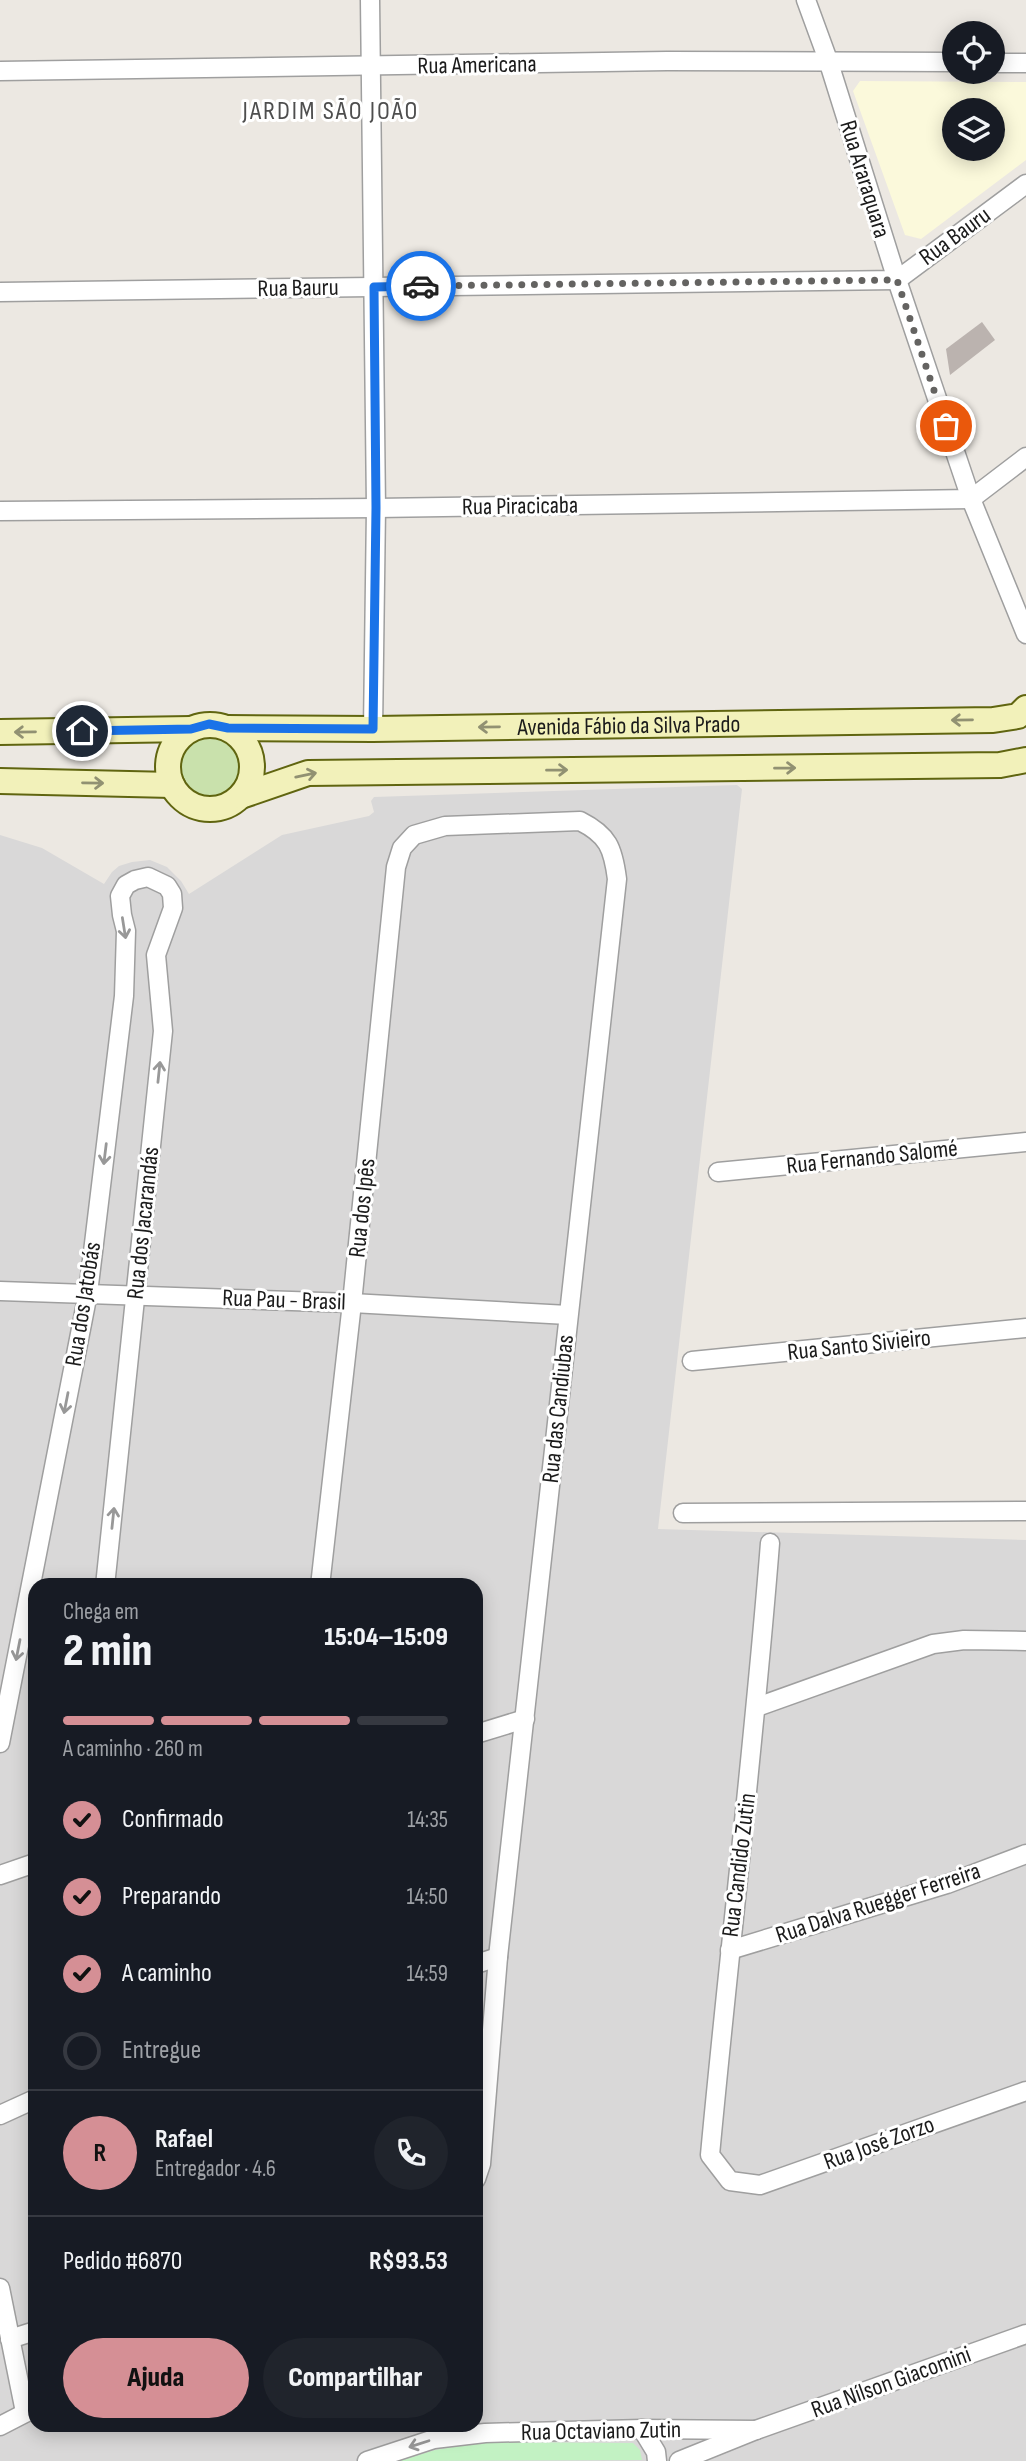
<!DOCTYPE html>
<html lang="pt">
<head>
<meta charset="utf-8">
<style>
  :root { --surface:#171b24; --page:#20242c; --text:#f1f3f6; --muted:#9ea1a6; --line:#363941; --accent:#d58f95 }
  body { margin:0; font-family:"Sofia Sans Condensed",sans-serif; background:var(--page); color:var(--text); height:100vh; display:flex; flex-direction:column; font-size:26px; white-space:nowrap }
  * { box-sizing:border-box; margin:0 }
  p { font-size:23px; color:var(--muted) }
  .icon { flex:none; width:38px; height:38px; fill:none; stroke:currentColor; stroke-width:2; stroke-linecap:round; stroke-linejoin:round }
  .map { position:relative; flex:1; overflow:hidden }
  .side { position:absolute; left:28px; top:1578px; width:455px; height:854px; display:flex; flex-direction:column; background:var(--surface); border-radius:21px; box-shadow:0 4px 18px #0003 }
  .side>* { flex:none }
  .fabs { position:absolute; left:942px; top:21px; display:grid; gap:14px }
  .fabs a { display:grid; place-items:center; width:63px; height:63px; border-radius:50%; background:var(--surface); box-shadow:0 4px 18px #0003; font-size:35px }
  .pin { position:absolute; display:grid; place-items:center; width:60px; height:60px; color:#fff; margin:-30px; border:4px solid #fff; border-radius:50%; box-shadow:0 2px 7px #0007 }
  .courier { position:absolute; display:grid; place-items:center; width:70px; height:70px; margin:-35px; border:5px solid #1a73e8; border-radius:50%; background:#fff; color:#222; box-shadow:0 2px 9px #0007 }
  .summary em { font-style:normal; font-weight:800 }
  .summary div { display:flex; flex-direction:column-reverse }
  .summary { display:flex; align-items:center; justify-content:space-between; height:119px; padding:0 35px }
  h1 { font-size:46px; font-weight:800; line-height:52px }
  .bar { display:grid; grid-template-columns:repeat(4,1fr); gap:10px 7px; align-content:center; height:84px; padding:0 35px }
  .bar i { height:9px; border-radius:5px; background:var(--line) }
  .bar .current { background:var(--accent) }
  .bar p { grid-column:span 4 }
  .line { display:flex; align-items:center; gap:18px; padding:0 35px; border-top:2px solid var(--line) }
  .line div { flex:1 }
  .round { display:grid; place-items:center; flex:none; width:74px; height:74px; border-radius:37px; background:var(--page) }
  ol { padding:0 35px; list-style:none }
  li { display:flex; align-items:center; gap:21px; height:77px }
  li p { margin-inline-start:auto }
  li .icon { padding:7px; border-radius:50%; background:var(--accent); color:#111; stroke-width:4 }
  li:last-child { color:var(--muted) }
  li i { width:38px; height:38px; border:4px solid var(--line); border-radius:50% }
  .primary-button { display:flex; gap:14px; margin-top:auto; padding:14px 35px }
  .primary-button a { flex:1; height:80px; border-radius:42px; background:var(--accent); color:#111; font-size:28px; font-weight:800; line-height:80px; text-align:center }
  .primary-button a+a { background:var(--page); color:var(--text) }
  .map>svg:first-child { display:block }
  .residential { fill:#d9d8d8; fill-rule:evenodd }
  .education { fill:#fbf9db; fill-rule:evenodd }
  .grass { fill:#c9e1ac }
  .park { fill:#c2f2c3 }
  .building { fill:#bbb3af }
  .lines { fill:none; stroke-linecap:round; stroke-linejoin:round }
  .street-casing { stroke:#9f9f9f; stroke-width:21 }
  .secondary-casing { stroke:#606510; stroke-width:28 }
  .street { stroke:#fff; stroke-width:18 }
  .secondary { stroke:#f2f1ba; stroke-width:24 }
  .oneway { stroke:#919172 }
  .oneway2 { stroke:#989898 }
  .done { stroke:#646361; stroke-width:7; stroke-dasharray:0 12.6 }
  .route { stroke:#1a73e8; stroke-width:9 }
  .labels { text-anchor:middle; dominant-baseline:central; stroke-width:6; stroke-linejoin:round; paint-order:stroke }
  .street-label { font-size:24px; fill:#1b1b1b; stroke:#fff }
  .neighbourhood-label { font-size:26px; letter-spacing:2px; fill:#4e4e4e; stroke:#fff }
</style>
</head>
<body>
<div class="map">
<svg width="1026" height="2461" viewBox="0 0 1026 2461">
  <rect width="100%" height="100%" fill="#ece8e2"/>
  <path class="residential" d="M 737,785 L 742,789 L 658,1529 L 1026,1540 L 1026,2461 L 0,2461 L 0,835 L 42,848 L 104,884 L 112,872 L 119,866 L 132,862 L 150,860 L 167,867 L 181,881 L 189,894 L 282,835 L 369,816 L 374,812 L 371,801 L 374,797 ZM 35,1586 L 476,1586 L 476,2426 L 35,2426 Z"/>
  <path class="education" d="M 860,81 L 1026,82 L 1026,160 L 921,239 L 905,235 L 853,91 ZM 954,110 L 992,110 L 992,149 L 954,149 Z"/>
  <circle class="grass" cx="210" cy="768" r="30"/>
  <path class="park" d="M 485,2442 L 633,2443 L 640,2450 L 642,2460 L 399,2461 L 435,2450 Z"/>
  <path class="building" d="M 982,322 L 995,340 L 950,375 L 946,349 Z"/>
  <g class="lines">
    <g class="street-casing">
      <g id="street">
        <path d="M 370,0 L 376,508 L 373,729"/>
        <path d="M 806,0 L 828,60 L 897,280 L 971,499 L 1026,634"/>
        <path d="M 992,63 L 1026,63"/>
        <path d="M 0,71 L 667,61 L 954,62"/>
        <path d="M 0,292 L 897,280 L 1026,184"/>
        <path d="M 0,511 L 376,508 L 971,499 L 1026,457"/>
        <path d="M 718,1172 L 1026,1142"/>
        <path d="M 0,1291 L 352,1303 L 568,1315"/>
        <path d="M 692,1361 L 1026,1328"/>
        <path d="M 683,1513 L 1026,1511"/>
        <path d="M 770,1543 C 754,1748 729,1951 710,2155 L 730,2181 L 760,2185 L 1026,2091"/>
        <path d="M 320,1586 L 352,1303 L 396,867 L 402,848 L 414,835 L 445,826 L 580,821 C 608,835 613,848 617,879 L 498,1957 L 481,2164 L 476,2179"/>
        <path d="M 757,1707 L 933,1644 L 964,1640 L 1026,1641"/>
        <path d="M 476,1734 L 525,1719"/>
        <path d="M 0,1743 L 88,1293 L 124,996 L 126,931 L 122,915 L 120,896 L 126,885 L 135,880 L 148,877 L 167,886 L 172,894 L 173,908 L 156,955 L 163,1031 L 105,1586"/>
        <path d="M 0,1875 L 35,1863"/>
        <path d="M 730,1950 L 947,1884 L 1026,1854"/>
        <path d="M 476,1964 L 498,1957"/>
        <path d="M 0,2115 L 35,2099"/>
        <path d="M 0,2288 L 25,2412"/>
        <path d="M 10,2339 L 35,2331"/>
        <path d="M 0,2426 L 35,2408"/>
        <path d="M 642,2429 L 656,2452 L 657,2461"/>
        <path d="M 367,2461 L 434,2439 L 485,2433 L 642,2429 L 756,2430"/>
        <path d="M 679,2461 L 756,2430 L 1026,2334"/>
      </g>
    </g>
    <g class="secondary-casing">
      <g id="secondary">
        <circle cx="210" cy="767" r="42"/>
        <path id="s1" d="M 227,728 L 373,729 L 993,720 L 1018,716 L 1026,708"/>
        <path d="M 0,732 L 191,729"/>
        <path d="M 0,781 L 172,785"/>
        <path d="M 241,796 L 308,773 L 1000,765 L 1026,760"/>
      </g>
    </g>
    <use href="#street" class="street"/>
    <use href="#secondary" class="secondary"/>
  </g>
  <defs><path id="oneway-shaft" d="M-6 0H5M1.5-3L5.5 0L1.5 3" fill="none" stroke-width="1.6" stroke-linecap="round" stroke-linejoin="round" transform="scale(1.75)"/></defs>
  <g class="oneway">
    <use href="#oneway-shaft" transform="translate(962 720) rotate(179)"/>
    <use href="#oneway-shaft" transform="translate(489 727) rotate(179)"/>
    <use href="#oneway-shaft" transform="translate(25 732) rotate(179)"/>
    <use href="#oneway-shaft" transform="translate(785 768) rotate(-1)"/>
    <use href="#oneway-shaft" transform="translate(557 770) rotate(-1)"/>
    <use href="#oneway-shaft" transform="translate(306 775) rotate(-12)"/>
    <use href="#oneway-shaft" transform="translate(93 783) rotate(1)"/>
  </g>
  <g class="oneway2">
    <use href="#oneway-shaft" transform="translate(124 928) rotate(81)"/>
    <use href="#oneway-shaft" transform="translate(159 1072) rotate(-84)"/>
    <use href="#oneway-shaft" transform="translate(105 1154) rotate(97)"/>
    <use href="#oneway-shaft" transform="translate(66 1403) rotate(101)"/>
    <use href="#oneway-shaft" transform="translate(113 1518) rotate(-84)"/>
    <use href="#oneway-shaft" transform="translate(18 1650) rotate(101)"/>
    <use href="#oneway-shaft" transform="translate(419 2444) rotate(162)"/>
  </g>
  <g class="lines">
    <path class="done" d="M 421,286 L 897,280 L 946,426"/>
    <path class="route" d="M 82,731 L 191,729 L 209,724 L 228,728 L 373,729 L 376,508 L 374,287 L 421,286"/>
  </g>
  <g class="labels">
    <g class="street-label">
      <text transform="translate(477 65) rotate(-1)">Rua Americana</text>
      <text transform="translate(865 179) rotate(73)">Rua Araraquara</text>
      <text transform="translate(955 236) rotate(-36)">Rua Bauru</text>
      <text transform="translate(298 288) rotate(-1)">Rua Bauru</text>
      <text transform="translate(520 506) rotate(-1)">Rua Piracicaba</text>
      <text stroke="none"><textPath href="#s1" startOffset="402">Avenida Fábio da Silva Prado</textPath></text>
      <text transform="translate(872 1157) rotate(-6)">Rua Fernando Salomé</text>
      <text transform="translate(362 1208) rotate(-84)">Rua dos Ipês</text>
      <text transform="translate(143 1223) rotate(-84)">Rua dos Jacarandás</text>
      <text transform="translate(284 1300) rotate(2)">Rua Pau - Brasil</text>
      <text transform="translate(83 1304) rotate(-81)">Rua dos Jatobás</text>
      <text transform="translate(859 1345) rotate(-6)">Rua Santo Sivieiro</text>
      <text transform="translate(558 1409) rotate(-84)">Rua das Candiubas</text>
      <text transform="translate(739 1865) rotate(-83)">Rua Candido Zutin</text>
      <text transform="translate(878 1903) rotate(-18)">Rua Dalva Ruegger Ferreira</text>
      <text transform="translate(879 2143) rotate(-20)">Rua José Zorzo</text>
      <text transform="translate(891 2382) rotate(-20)">Rua Nílson Giacomini</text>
      <text transform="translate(601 2431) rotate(-1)">Rua Octaviano Zutin</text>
    </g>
    <g class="neighbourhood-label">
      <text x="331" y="111">JARDIM SÃO JOÃO</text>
    </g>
  </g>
</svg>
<div class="fabs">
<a><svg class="icon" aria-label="locate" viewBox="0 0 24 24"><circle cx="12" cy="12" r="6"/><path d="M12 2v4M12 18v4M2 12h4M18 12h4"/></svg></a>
<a><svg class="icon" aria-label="layers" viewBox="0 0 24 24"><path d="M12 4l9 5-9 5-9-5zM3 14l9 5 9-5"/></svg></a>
</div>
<div class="pin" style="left:946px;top:426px;background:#ea580c"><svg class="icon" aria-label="bag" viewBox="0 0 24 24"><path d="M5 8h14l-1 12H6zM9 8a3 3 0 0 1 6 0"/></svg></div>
<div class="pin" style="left:82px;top:731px;background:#1f2937"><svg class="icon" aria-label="home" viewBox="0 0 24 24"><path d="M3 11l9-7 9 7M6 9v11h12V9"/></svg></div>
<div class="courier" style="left:421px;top:286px"><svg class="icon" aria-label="car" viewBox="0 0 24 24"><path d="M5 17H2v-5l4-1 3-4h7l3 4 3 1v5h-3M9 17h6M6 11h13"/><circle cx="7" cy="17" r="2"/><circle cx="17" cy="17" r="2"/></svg></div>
<section class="side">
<div class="summary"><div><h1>2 min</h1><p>Chega em</p></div><em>15:04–15:09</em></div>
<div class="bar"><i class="current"></i><i class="current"></i><i class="current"></i><i></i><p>A caminho · 260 m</p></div>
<ol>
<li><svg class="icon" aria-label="check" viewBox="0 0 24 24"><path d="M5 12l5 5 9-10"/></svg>Confirmado<p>14:35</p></li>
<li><svg class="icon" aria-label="check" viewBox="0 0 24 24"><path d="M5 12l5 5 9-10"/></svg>Preparando<p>14:50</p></li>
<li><svg class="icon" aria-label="check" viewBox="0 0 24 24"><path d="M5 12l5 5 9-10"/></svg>A caminho<p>14:59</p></li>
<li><i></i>Entregue</li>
</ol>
<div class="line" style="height:126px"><b class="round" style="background:var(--accent);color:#111">R</b><div><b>Rafael</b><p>Entregador · 4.6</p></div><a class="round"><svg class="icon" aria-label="phone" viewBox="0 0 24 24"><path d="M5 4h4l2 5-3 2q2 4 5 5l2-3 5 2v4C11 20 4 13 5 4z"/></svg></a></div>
<div class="line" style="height:91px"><div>Pedido #6870</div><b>R$93.53</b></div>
<div class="primary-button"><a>Ajuda</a><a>Compartilhar</a></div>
</section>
</div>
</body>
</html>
